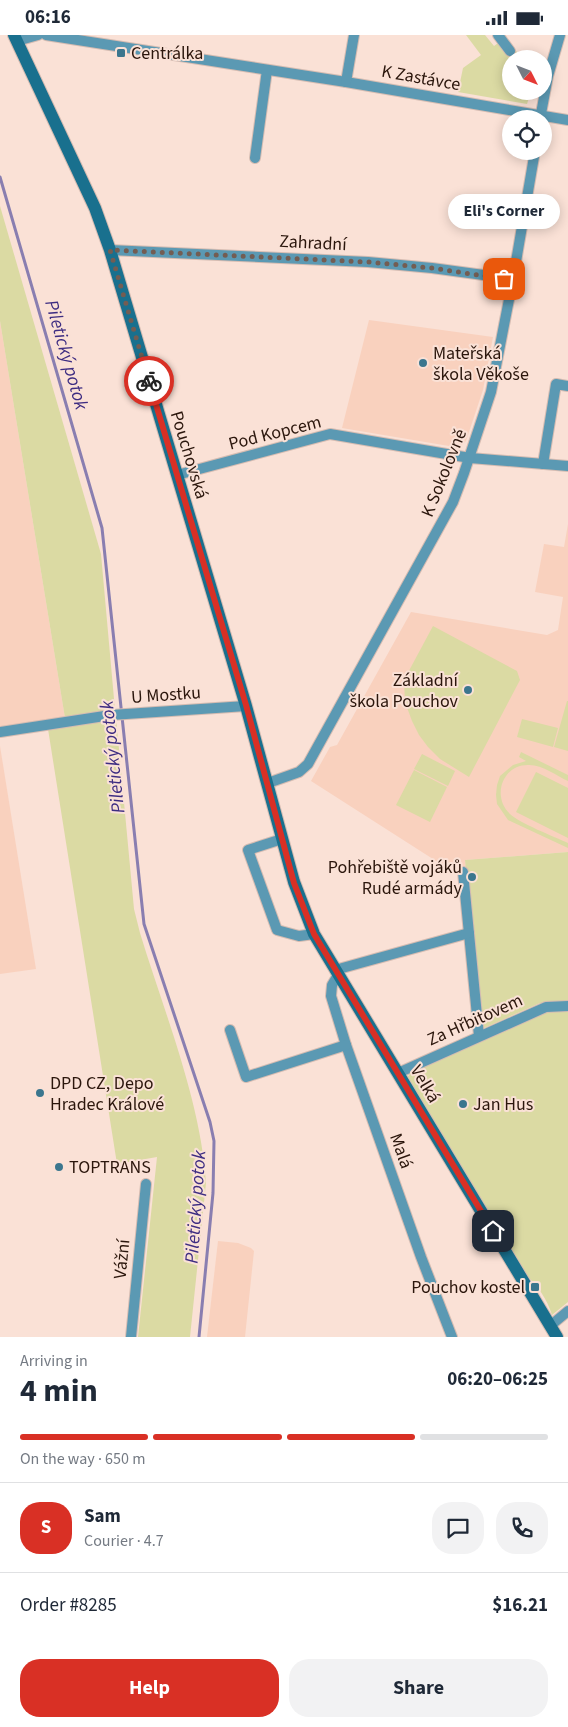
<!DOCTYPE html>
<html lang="en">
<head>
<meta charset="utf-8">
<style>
  :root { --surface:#fff; --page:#f2f2f3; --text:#1f2937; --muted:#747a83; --line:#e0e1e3; --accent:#d93025 }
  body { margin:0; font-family:"Source Sans 3",sans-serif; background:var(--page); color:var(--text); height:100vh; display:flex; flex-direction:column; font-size:19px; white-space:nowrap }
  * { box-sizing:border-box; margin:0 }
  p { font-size:16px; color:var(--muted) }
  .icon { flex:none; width:28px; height:28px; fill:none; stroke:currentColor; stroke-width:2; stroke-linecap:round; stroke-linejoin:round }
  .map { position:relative; height:1302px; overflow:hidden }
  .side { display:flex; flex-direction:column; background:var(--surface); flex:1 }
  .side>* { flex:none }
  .needle { width:32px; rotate:132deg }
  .tools { position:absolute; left:502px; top:15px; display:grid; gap:10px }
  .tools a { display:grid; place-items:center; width:50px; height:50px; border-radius:50%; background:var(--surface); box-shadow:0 2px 12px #0003; font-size:25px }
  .pin { position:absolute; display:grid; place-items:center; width:42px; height:42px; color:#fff; margin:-21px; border-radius:10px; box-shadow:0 2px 8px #0006 }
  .courier { position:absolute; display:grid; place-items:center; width:50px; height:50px; margin:-25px; border:4px solid #d93025; border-radius:50%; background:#fff; color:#222; box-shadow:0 1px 6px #0007 }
  .bubble { position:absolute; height:35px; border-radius:18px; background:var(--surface); box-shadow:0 2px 12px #0003; font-size:16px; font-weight:700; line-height:35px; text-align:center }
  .overview em { font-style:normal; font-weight:700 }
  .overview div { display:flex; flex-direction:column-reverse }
  .overview { display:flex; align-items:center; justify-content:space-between; height:85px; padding:0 20px }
  h1 { font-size:32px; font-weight:700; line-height:38px }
  .bar { display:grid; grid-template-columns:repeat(4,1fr); gap:8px 5px; align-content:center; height:60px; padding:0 20px }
  .bar i { height:6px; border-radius:4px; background:var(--line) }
  .bar .on { background:var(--accent) }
  .bar p { grid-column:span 4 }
  .line { display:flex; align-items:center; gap:12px; padding:0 20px; border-top:1px solid var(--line) }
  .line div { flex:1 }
  .round { display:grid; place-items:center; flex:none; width:52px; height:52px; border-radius:20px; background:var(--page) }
  .primary-button { display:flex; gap:10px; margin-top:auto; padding:10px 20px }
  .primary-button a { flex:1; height:58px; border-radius:20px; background:var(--accent); color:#fff; font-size:20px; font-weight:700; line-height:58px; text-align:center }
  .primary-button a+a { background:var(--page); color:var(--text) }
  .status { display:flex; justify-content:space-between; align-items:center; height:35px; padding:0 25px; background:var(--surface); direction:ltr }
  .status svg { height:14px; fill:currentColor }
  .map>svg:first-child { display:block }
  .built { fill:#f9d1be }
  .green { fill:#dbdaa3 }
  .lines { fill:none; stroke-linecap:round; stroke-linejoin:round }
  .stream { stroke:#897eb0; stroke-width:3 }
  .street-casing { stroke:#d5bcb2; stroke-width:12 }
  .secondary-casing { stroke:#d5bcb2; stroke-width:14 }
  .street { stroke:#5b99b3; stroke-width:10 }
  .secondary { stroke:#19708e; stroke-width:12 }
  .done { stroke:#735d53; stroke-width:5; stroke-dasharray:0 9 }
  .route { stroke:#d93025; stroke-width:6 }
  .poi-dot { fill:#3b768e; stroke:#fae1d6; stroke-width:2 }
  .labels { text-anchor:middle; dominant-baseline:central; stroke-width:4; stroke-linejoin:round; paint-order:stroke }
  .poi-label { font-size:18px; fill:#2b160c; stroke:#fae1d6; text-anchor:start }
  .street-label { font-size:18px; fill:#2b160c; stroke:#fae1d6 }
  .water-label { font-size:19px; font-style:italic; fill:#3e2d82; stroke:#fae1d6 }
</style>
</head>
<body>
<div class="status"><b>06:16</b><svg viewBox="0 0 49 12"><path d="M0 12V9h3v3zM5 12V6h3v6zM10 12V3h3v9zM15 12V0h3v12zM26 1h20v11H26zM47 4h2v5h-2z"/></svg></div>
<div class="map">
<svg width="568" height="1302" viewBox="0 0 568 1302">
  <rect width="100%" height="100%" fill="#fae1d6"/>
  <g class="built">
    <path d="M 369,285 L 493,302 L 483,355 L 466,406 L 461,411 L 455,412 L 342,393 Z"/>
    <path d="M 0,286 L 65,683 L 0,693 Z"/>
    <path d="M 568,489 L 568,817 L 465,825 L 466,831 L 447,833 L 311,746 L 330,712 L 337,710 L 411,577 L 547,600 L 558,595 L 563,562 L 535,557 L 544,509 L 564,512 Z"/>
    <path d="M 0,711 L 36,934 L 0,939 Z"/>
    <path d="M 218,1206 L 238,1208 L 251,1213 L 254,1216 L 245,1302 L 207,1302 Z"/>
  </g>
  <g class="green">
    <path d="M 466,0 L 485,0 L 494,11 L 506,2 L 522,24 L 511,24 L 511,56 L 531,56 L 527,69 L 458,57 L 463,33 L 481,20 Z"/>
    <path d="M 0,171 L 101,519 L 115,675 L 65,683 L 0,286 Z"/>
    <path d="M 433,591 L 517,636 L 520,645 L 469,742 L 440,724 L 428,712 L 419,700 L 412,686 L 405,667 L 404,645 Z"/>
    <path d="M 567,666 L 568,666 L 568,716 L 554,712 Z"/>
    <path d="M 116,682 L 134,874 L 140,898 C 164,977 201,1066 206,1148 L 190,1302 L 138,1302 L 157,1122 L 117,1129 L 48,694 Z"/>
    <path d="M 522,684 L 558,693 L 553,712 L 517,702 Z"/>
    <path d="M 521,717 L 568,740 L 568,746 C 557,741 543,730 529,730 C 503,729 491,761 510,779 C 519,788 555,802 568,808 L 568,813 L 508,785 L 497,769 L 496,760 L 497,750 L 500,741 L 513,730 L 526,726 L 519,722 Z"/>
    <path d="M 422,719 L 455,736 L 448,751 L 414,734 Z"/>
    <path d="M 414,735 L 447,752 L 430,787 L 396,770 Z"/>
    <path d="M 536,737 L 568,753 L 568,803 L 516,777 Z"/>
    <path d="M 568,817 L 568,968 L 540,968 L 484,993 L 480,991 L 465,825 Z"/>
    <path d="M 568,975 L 568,1267 L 552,1280 C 547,1264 538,1251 525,1239 L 407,1042 L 413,1036 L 547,976 Z"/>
  </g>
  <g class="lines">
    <path class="stream" d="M 0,142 L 102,493 L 144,889 L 210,1087 L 214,1106 L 213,1158 L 199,1302"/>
    <g class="street-casing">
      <g id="street">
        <path d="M 46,0 L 346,47 L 568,85"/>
        <path d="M 498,0 L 510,16"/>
        <path d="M 17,6 L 38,0"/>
        <path d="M 346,47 L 354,0"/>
        <path d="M 540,84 L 548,41 L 560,0"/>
        <path d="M 255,123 L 267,35"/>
        <path d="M 110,215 L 368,227 L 432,233 L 513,244"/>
        <path d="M 543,429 L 556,349 L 568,351"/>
        <path d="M 177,440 L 330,399 L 470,423 L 568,431"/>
        <path d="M 0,697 L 111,680 L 246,671"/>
        <path d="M 268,748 L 299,737 L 308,729 L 453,467 L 464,438 L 491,357 L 513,244 L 535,116"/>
        <path d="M 282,804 L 248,815 L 277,895 L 299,901 L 314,899"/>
        <path d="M 463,837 L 479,1001"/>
        <path d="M 335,935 L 469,898"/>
        <path d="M 338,940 L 332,950 L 331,961 L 346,1010 L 421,1222 L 452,1302"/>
        <path d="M 230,995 L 246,1042 L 346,1010"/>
        <path d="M 398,1038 L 546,972 L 568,971"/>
        <path d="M 550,1291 L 568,1276"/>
        <path d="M 131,1302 L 146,1149"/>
      </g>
    </g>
    <g class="secondary-casing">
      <path id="secondary" d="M 14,0 L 95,173 L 110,215 L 246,671 L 294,847 L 314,899 L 557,1302"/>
    </g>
    <use href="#street" class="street"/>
    <use href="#secondary" class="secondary"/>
  </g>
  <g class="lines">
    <path class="done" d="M 149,346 L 110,215 L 368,227 L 432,233 L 504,244"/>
    <path class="route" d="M 149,346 L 246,670 L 294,848 L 314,899 L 493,1196"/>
  </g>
  <g class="poi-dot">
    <rect x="116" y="13" width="10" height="10" rx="2.5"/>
    <circle cx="423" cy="328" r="5"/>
    <circle cx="468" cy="655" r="5"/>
    <circle cx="472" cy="842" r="5"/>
    <circle cx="40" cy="1058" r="5"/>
    <circle cx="463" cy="1069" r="5"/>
    <circle cx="59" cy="1132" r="5"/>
    <rect x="530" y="1247" width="10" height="10" rx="2.5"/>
  </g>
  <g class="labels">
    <g class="poi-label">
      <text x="131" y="18">Centrálka</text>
      <text x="433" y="318">Mateřská<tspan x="433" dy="21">škola Věkoše</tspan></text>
      <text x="458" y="645" text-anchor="end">Základní<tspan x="458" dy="21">škola Pouchov</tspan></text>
      <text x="462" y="832" text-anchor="end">Pohřebiště vojáků<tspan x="462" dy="21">Rudé armády</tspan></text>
      <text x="50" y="1048">DPD CZ, Depo<tspan x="50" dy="21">Hradec Králové</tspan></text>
      <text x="473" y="1069">Jan Hus</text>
      <text x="69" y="1132">TOPTRANS</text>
      <text x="525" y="1252" text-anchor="end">Pouchov kostel</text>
    </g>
    <g class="street-label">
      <text transform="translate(421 43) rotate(10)">K Zastávce</text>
      <text transform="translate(313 208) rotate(3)">Zahradní</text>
      <text transform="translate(275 398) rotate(-14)">Pod Kopcem</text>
      <text transform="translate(189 420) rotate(73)">Pouchovská</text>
      <text transform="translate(444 438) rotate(-68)">K Sokolovně</text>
      <text transform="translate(166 660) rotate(-4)">U Mostku</text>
      <text transform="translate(475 985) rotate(-24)">Za Hřbitovem</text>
      <text transform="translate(425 1049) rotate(59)">Velká</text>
      <text transform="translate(401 1116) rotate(70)">Malá</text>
      <text transform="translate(122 1224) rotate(-84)">Vážní</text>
    </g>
    <g class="water-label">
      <text transform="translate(66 320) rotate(74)">Piletický potok</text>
      <text transform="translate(113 722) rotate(-96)">Piletický potok</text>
      <text transform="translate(196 1172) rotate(-86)">Piletický potok</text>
    </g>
  </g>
</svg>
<div class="tools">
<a><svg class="needle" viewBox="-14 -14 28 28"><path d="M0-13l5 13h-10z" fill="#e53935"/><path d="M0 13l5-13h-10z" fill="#747a83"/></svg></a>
<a><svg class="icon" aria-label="locate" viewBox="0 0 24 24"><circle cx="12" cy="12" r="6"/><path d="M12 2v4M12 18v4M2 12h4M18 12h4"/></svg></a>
</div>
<div class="pin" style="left:504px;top:244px;background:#ea580c"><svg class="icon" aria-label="bag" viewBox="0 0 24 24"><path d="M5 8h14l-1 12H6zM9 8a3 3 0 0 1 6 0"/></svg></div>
<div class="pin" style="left:493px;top:1196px;background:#1f2937"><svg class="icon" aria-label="home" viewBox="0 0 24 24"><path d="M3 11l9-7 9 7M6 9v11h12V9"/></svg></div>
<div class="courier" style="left:149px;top:346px"><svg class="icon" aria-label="bike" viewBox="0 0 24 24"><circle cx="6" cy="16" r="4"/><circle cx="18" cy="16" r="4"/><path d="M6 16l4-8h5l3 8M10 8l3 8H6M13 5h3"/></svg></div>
<div class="bubble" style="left:448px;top:159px;width:112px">Eli's Corner</div>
</div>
<section class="side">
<div class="overview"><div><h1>4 min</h1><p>Arriving in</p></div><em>06:20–06:25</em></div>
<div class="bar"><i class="on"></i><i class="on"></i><i class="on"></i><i></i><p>On the way · 650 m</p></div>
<div class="line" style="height:90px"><b class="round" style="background:var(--accent);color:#fff">S</b><div><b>Sam</b><p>Courier · 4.7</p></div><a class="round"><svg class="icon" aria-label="chat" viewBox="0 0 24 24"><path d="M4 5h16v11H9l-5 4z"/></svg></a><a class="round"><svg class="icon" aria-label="phone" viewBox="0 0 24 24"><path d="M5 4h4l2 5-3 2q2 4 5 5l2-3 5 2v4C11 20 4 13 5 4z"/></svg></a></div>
<div class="line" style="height:65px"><div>Order #8285</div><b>$16.21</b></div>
<div class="primary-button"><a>Help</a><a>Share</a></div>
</section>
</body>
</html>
